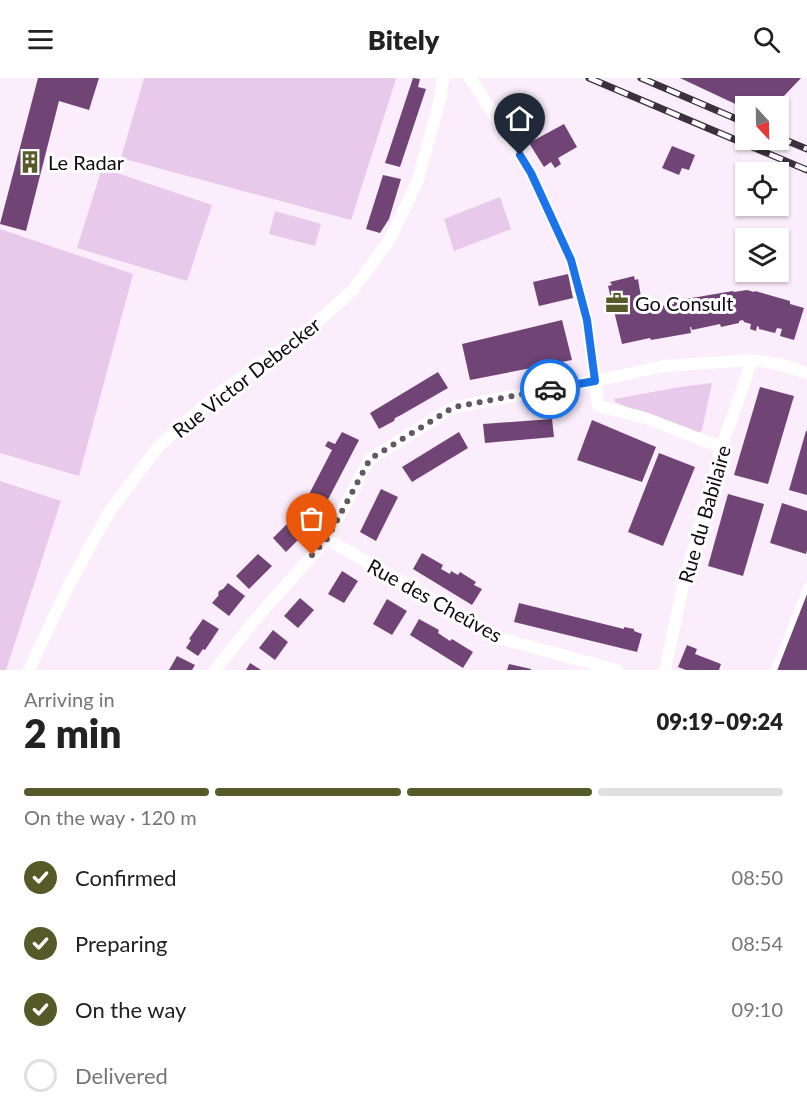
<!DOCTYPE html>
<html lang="en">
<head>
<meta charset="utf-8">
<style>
  :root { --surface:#fff; --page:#f6f6f6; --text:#222; --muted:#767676; --line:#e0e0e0; --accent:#565a28 }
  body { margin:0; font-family:Lato,sans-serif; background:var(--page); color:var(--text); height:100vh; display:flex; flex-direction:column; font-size:22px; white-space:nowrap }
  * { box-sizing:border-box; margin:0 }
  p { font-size:20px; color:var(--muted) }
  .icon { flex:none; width:33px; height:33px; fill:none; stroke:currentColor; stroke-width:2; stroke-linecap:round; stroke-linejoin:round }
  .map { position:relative; height:592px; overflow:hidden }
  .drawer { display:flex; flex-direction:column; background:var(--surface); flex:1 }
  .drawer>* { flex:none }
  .needle { width:39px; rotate:158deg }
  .tools { position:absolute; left:735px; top:18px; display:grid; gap:12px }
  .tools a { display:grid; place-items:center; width:54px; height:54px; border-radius:0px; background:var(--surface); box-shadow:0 2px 4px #0004; font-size:30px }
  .pin { position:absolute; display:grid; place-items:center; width:51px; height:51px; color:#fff; margin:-62px -26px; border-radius:50% 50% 50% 0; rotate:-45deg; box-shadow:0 0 6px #0007 }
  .pin .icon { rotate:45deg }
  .courier { position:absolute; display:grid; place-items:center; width:60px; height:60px; margin:-30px; border:4px solid #1a73e8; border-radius:50%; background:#fff; color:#222; box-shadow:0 2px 8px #0007 }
  .summary em { font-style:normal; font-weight:800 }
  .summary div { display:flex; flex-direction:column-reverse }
  .summary { display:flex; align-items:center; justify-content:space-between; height:102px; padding:0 24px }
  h1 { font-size:39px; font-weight:800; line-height:45px }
  .bar { display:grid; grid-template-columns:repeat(4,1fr); gap:9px 6px; align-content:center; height:72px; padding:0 24px }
  .bar i { height:8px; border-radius:4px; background:var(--line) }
  .bar .current { background:var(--accent) }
  .bar p { grid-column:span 4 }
  ol { padding:0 24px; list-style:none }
  li { display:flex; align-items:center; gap:18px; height:66px }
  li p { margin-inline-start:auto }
  li .icon { padding:6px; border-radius:50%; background:var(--accent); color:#fff; stroke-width:4 }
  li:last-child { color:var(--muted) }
  li i { width:33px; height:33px; border:3px solid var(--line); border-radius:50% }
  header { display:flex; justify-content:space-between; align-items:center; height:78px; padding:0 24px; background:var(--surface); font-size:27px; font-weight:800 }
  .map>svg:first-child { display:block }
  .green { fill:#e8c9eb }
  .building { fill:#704575 }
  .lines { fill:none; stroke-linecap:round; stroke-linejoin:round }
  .lane { stroke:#fff; stroke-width:6 }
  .street { stroke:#fff; stroke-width:12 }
  .rail-casing { stroke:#3b313c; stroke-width:7 }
  .rail { stroke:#fff; stroke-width:4.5; stroke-dasharray:14; stroke-linecap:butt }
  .done { stroke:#635964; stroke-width:6; stroke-dasharray:0 10.8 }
  .route { stroke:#1a73e8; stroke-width:8 }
  .labels { text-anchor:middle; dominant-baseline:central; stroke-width:6; stroke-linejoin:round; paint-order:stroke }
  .poi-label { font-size:20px; fill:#110912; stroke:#fff; text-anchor:start }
  .street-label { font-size:20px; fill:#110912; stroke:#fff }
</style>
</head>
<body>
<header><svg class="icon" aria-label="menu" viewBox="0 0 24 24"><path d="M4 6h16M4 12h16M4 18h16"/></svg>Bitely<svg class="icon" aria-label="search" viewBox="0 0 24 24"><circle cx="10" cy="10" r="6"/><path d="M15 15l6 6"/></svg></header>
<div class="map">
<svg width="807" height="592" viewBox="0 0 807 592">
  <rect width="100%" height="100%" fill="#fbedfc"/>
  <g class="green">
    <path d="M 144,0 L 394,0 L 396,1 L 351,142 L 121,80 Z"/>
    <path d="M 102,90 L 212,127 L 187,203 L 77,170 Z"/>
    <path d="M 500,119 L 511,151 L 454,173 L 444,141 Z"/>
    <path d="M 275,133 L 321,146 L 315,168 L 269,156 Z"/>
    <path d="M 0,151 L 133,196 L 79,398 L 0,375 Z"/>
    <path d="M 712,305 L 702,352 L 697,356 L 615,324 L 614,321 L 680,309 Z"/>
    <path d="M 0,403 L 61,423 L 6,592 L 0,592 Z"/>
  </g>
  <g class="building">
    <path d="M 38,0 L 99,0 L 89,32 L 59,23 L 26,153 L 0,146 Z"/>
    <path d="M 413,0 L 420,1 L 418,9 L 426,11 L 400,89 L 385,85 Z"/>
    <path d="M 680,0 L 801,0 L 783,19 L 779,28 L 746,28 L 746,31 Z"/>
    <path d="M 564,46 L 577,69 L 558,80 L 561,86 L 555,90 L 551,84 L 544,89 L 529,65 Z"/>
    <path d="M 672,68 L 695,77 L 689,92 L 682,90 L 679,97 L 662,90 Z"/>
    <path d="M 383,97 L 401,101 L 389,141 L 380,155 L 366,151 Z"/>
    <path d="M 568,196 L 573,220 L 539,228 L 533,204 Z"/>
    <path d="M 634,198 L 635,202 L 638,201 L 643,231 L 674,226 L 674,223 L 733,213 L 734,214 L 747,212 L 754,214 L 755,213 L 790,223 L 790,226 L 804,230 L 794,262 L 780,258 L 782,251 L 777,250 L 775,255 L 759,251 L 759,249 L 757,248 L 756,253 L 750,251 L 751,246 L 744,244 L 743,242 L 739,243 L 739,245 L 721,249 L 720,246 L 692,252 L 691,249 L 690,249 L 691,255 L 651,262 L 650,260 L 622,266 L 608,208 L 612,207 L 610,204 Z"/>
    <path d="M 562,242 L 572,282 L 470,302 L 462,266 Z"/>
    <path d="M 438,294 L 448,310 L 401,337 L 395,340 L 394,343 L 379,351 L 370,335 Z"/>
    <path d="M 760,309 L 794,318 L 768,406 L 734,397 Z"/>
    <path d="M 552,341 L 554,359 L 485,365 L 483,346 Z"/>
    <path d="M 592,342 L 656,369 L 642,404 L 577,382 Z"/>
    <path d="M 806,353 L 807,353 L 807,417 L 789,412 Z"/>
    <path d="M 342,354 L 359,362 L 322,433 L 305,424 L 332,372 L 325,368 L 328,363 L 335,366 Z"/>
    <path d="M 459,354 L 468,370 L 412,404 L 402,389 Z"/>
    <path d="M 659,375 L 695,389 L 663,468 L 628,454 Z"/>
    <path d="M 381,411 L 398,419 L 376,463 L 360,454 Z"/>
    <path d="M 728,416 L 764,426 L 743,498 L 708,488 Z"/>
    <path d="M 782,425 L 807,433 L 807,472 L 806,476 L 770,465 Z"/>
    <path d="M 290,443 L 304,456 L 286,474 L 273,460 Z"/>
    <path d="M 422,475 L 443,487 L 441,491 L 450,496 L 451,493 L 458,497 L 460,494 L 476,504 L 474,507 L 482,511 L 472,527 L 413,491 Z"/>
    <path d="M 258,476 L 272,488 L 249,511 L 236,498 Z"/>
    <path d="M 342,493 L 358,503 L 344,525 L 328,516 Z"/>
    <path d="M 228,505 L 245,518 L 229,538 L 212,525 L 219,517 L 218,516 L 219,513 L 223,511 Z"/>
    <path d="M 807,514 L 807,592 L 777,592 Z"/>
    <path d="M 300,520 L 314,532 L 298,550 L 284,538 Z"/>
    <path d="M 387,521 L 407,533 L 392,557 L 373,546 Z"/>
    <path d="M 519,525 L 624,551 L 624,549 L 634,551 L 634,553 L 642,556 L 637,574 L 514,544 Z"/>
    <path d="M 203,541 L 219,551 L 205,572 L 203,571 L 198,578 L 186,570 L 191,562 L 189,561 Z"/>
    <path d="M 419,541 L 439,552 L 438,555 L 450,563 L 452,561 L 473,574 L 463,590 L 410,557 Z"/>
    <path d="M 273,552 L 288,564 L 275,582 L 259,570 Z"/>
    <path d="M 687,567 L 697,571 L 695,576 L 721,586 L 719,592 L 686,592 L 678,589 Z"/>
    <path d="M 177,578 L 195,587 L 192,592 L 169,592 Z"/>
    <path d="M 250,585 L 261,592 L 246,592 Z"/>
    <path d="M 509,586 L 531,591 L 531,592 L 507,592 Z"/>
  </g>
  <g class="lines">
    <path class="lane" d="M 774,592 L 807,508"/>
    <g class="street">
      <path d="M 469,0 L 473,4 L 531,95 L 571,182 L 587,242 L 598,328 L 645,340 L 721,369"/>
      <path d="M 327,461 L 499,560 L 617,592"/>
      <path d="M 29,592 L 68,509 L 109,434 L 158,369 L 214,319 L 301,258 L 352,213 L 390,161 L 418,102 L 440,21 L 443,0"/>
      <path d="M 215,592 L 254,543 L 327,461 L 370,381 L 454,329 L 595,303 L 664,288 L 752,282 L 780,286 L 807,295"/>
      <path d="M 665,592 L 684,503 L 714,401 L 721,369 L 735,332 L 752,282"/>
    </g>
    <g class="rail-casing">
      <g id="rail">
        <path d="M 589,0 L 807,92"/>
        <path d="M 641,0 L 746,45"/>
        <path d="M 778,59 L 807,71"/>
      </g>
    </g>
    <use href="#rail" class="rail"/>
  </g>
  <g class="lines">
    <path class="done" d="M 312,477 L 327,461 L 370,381 L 454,329 L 550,311"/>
    <path class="route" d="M 520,77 L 531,95 L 571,182 L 587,242 L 595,303 L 550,311"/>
  </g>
  <defs>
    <g id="building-bare" transform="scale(1.8)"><path d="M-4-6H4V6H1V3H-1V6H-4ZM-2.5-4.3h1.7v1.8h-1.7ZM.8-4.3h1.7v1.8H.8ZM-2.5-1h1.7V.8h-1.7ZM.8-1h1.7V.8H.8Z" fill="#565a28" stroke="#fff" stroke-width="2.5" paint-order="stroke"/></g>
    <g id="office-bare" transform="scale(1.8)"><path d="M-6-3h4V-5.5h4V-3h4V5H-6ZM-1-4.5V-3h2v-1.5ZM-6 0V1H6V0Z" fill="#565a28" stroke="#fff" stroke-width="2.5" paint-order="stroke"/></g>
  </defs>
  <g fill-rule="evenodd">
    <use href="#building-bare" x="30" y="84"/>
    <use href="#office-bare" x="617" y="225"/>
  </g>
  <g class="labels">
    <g class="poi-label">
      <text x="48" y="84">Le Radar</text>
      <text x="635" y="225">Go Consult</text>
    </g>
    <g class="street-label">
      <text transform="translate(246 299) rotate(-38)">Rue Victor Debecker</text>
      <text transform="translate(704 436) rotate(-74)">Rue du Babilaire</text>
      <text transform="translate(435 522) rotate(29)">Rue des Cheûves</text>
    </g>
  </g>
</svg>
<div class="tools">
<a><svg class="needle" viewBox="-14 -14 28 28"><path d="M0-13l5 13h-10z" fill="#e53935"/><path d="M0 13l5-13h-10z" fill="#767676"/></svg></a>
<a><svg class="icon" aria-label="locate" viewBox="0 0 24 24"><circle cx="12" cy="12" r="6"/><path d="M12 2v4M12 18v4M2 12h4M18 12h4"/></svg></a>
<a><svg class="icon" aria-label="layers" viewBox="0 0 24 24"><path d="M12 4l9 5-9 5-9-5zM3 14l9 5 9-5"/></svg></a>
</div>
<div class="pin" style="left:312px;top:477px;background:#ea580c"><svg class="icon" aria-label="bag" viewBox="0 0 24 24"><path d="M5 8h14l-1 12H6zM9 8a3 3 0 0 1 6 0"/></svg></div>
<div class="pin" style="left:520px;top:77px;background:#1f2937"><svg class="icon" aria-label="home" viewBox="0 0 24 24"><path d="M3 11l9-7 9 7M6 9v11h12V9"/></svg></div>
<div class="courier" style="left:550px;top:311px"><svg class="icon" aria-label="car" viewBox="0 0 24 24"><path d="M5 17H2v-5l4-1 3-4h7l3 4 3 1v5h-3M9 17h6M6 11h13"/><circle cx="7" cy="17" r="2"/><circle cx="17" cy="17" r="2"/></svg></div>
</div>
<section class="drawer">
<div class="summary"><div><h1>2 min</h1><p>Arriving in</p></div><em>09:19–09:24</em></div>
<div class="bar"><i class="current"></i><i class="current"></i><i class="current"></i><i></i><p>On the way · 120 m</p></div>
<ol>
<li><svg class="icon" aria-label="check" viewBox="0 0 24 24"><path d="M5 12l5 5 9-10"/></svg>Confirmed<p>08:50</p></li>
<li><svg class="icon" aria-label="check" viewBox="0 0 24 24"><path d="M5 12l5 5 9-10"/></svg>Preparing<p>08:54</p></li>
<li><svg class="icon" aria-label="check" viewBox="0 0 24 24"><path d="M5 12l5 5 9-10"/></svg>On the way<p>09:10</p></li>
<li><i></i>Delivered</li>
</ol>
</section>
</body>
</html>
